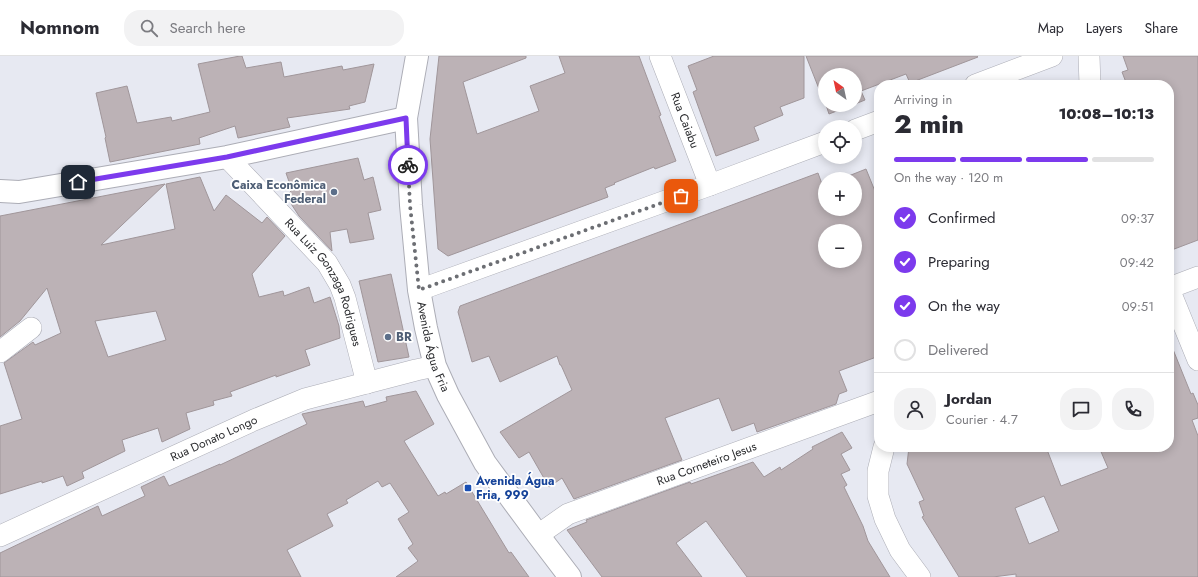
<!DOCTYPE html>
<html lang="en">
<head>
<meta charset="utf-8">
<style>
  :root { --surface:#fff; --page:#f2f2f3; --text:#2b2b33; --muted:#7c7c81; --line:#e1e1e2; --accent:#7c3aed }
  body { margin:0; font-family:Jost,sans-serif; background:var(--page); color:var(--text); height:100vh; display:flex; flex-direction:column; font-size:15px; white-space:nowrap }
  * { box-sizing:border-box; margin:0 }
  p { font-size:13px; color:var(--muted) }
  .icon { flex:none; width:22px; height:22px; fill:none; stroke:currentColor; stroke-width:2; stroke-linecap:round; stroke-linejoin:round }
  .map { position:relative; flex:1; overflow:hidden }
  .drawer { position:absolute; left:874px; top:24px; width:300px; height:372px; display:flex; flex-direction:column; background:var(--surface); border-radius:16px; box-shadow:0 2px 10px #0003 }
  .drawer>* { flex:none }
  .needle { width:26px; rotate:327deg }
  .buttons { position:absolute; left:818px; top:12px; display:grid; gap:8px }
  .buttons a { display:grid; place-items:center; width:44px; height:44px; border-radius:50%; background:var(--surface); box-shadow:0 2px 10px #0003; font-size:20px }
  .pin { position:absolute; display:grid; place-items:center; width:34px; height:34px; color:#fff; margin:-17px; border-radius:8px; box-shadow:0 2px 6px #0006 }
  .courier { position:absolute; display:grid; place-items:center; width:40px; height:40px; margin:-20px; border:3px solid #7c3aed; border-radius:50%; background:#fff; color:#222; box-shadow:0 1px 5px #0007 }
  .overview em { font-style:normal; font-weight:800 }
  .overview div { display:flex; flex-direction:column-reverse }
  .overview { display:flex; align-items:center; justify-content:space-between; height:68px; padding:0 20px }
  h1 { font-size:26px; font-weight:800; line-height:30px }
  .bar { display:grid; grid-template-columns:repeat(4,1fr); gap:6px 4px; align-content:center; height:48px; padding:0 20px }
  .bar i { height:5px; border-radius:3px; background:var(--line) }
  .bar .selected { background:var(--accent) }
  .bar p { grid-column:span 4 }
  .line { display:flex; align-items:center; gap:10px; padding:0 20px; border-top:1px solid var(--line) }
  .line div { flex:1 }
  .round { display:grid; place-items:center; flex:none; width:42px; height:42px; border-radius:16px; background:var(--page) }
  ol { padding:0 20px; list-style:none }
  li { display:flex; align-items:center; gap:12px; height:44px }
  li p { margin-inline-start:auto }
  li .icon { padding:4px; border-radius:50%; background:var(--accent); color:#fff; stroke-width:4 }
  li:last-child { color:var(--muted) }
  li i { width:22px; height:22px; border:2px solid var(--line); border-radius:50% }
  header { display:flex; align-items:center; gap:24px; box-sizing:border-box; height:56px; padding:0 20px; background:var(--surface); border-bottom:1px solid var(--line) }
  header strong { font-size:19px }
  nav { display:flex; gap:22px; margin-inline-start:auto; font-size:14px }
  .search { width:280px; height:36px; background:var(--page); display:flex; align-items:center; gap:10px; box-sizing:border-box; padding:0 14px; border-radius:16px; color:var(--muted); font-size:15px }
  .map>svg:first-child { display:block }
  .building { fill:#bcb2b6; stroke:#a0969a; fill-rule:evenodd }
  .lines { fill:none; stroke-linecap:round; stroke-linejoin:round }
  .minor-casing { stroke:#acadb6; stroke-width:22 }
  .tertiary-casing { stroke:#acadb6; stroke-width:24 }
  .secondary-casing { stroke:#acadb6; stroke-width:24 }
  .minor { stroke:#fff; stroke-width:21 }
  .tertiary { stroke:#fff; stroke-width:22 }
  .secondary { stroke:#fff; stroke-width:22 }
  .done { stroke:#6c6e73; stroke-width:4; stroke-dasharray:0 7.2 }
  .route { stroke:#7c3aed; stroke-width:5 }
  .service-dot { fill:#5c6f8a; stroke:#fff; stroke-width:1.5 }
  .transit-dot { fill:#1a4fb4; stroke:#fff; stroke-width:1.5 }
  .labels { text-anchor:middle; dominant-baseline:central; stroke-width:3.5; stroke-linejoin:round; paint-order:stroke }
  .street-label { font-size:12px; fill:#2a2b2e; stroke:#fff }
  .service-label { font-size:12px; font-weight:bold; fill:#4e5e75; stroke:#fff; text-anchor:end }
  .transit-label { font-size:12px; font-weight:bold; fill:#164399; stroke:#fff; text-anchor:start }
</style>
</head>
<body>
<header>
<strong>Nomnom</strong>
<div class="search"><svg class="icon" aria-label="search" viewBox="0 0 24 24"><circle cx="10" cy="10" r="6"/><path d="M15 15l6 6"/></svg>Search here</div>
<nav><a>Map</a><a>Layers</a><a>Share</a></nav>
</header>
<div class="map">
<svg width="1198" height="521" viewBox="0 0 1198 521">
  <rect width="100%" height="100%" fill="#e7e9f2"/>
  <g class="building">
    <path d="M 240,0 L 242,0 L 246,12 L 281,6 L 284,21 L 342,10 L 343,14 L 374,8 L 365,46 L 349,50 L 350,53 L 287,62 L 290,71 L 238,82 L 235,70 L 199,82 L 200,88 L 110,106 L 105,82 L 106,81 L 96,37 L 127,30 L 137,67 L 171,61 L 172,65 L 210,56 L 198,8 Z"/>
    <path d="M 439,0 L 526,0 L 526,2 L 463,26 L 477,78 L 539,55 L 530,30 L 565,17 L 559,0 L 639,0 L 661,59 L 659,60 L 676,105 L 655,113 L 654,111 L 614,127 L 615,128 L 605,132 L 608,141 L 448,200 L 438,193 L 430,83 Z"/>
    <path d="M 714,0 L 804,0 L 804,42 L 780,51 L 783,59 L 754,71 L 759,84 L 716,100 L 693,36 L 697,34 L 688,10 Z"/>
    <path d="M 806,0 L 977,0 L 978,1 L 910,27 L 906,18 L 861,35 L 865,44 L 855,48 L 855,19 L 825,19 L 825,48 Z"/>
    <path d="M 1123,0 L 1198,0 L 1198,184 L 1169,195 L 1169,29 L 1127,29 L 1122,16 L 1128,14 Z"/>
    <path d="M 826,49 L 852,49 L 829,58 Z"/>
    <path d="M 358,102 L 364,124 L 373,121 L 381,154 L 368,157 L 374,183 L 350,187 L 347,173 L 330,176 L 332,195 L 299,160 L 286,140 L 292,134 L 286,117 Z"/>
    <path d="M 866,113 L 879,145 L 879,300 L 839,315 L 847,335 L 839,338 L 836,348 L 757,376 L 754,367 L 732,375 L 719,342 L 665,362 L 682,404 L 574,443 L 562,422 L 549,431 L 529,396 L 519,402 L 500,376 L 572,334 L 561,309 L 560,309 L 557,300 L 500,326 L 489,300 L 472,306 L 458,256 L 460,250 L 818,117 L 822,128 L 825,127 L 825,153 L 855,153 L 855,123 L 841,123 ZM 825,175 L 855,175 L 855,205 L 825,205 Z"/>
    <path d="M 200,121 L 214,155 L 226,139 L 262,167 L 267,161 L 285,180 L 252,218 L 259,241 L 283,235 L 284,240 L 309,231 L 314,247 L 330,241 L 339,270 L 340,282 L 305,294 L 310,309 L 276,321 L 276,319 L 230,336 L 232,340 L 213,345 L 214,349 L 186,357 L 190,373 L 162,386 L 158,372 L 122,384 L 125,395 L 82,416 L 84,422 L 67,430 L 63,420 L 42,427 L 42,425 L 0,438 L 0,370 L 22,363 L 4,307 L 33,286 L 35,289 L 61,277 L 47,232 L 20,265 L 0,281 L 0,160 L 165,128 L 101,189 L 175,173 L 166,128 ZM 156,255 L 166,284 L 108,301 L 95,265 Z"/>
    <path d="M 391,218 L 409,301 L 378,306 L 359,225 Z"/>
    <path d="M 1169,286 L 1170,286 L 1191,338 L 1193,337 L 1198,349 L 1198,362 L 1192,364 L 1198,380 L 1198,521 L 1016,521 L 1016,518 L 993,521 L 959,521 L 922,461 L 924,460 L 919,446 L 924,444 L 907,408 L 909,391 L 1046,391 L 1061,430 L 1108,412 L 1099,391 L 1169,391 ZM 1044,440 L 1059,475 L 1029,488 L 1015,452 Z"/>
    <path d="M 416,335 L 434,368 L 404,385 L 438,440 L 445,436 L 446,438 L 466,426 L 509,497 L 511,496 L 529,521 L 396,521 L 418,505 L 408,492 L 413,488 L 398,463 L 409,456 L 390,427 L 382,431 L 378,425 L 346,444 L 348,447 L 327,458 L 333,470 L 287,494 L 301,521 L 0,521 L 0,497 L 98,450 L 102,460 L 145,440 L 141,431 L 164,420 L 169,430 L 220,408 L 220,409 L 307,368 L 302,358 L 363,345 L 365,351 L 387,345 L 386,341 Z"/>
    <path d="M 842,376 L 852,392 L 841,398 L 850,414 L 841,418 L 847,429 L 844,431 L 863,470 L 868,485 L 890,521 L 747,521 L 706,465 L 676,487 L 702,521 L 602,521 L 567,474 L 587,466 L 586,464 L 690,426 L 691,428 L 753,406 L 764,421 L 780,411 L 781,414 L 813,393 L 812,391 Z"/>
  </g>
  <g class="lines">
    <g class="minor-casing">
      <g id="minor">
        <path id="s1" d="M 660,0 L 710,129"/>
        <path d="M 1089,0 L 1090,29"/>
        <path d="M 975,29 L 1052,0"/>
        <path d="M 855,74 L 879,65"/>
        <path id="s2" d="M 227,101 L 327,207 L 340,229 L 345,242 L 367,327"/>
        <path d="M 1169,232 L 1198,221"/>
        <path d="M 1169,233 L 1198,304"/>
        <path d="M 419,234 L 710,129 L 825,86"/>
        <path d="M 0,296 L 31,272"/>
        <path d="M 884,391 L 878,415 L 878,440 L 885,463 L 900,494 L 920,521"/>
        <path id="s3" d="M 538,479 L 568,458 L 879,345"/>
        <path id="s4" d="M 0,480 L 254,364 L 305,343 L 416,314 L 435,310"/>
      </g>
    </g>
    <g class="tertiary-casing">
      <path id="tertiary" d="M 0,135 L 19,136 L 227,101 L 406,62"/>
    </g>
    <g class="secondary-casing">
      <g id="secondary">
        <path id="s5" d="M 417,0 L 406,62 L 411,149 L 419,234 L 426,272 L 435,310 L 448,339 L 485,407 L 538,479 L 570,521"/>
      </g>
    </g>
    <use href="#minor" class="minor"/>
    <use href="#tertiary" class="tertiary"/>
    <use href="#secondary" class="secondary"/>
  </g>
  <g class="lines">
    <path class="done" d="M 408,109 L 410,149 L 419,234 L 681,140"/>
    <path class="route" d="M 78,126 L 227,101 L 406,62 L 408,109"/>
  </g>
  <g class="service-dot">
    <circle cx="334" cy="136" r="4"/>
    <circle cx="388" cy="281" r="4"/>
  </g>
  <rect class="transit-dot" x="464" y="428" width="8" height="8" rx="2"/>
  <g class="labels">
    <g class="street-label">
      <text stroke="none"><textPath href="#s1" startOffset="69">Rua Caiabu</textPath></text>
      <text stroke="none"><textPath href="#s2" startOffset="161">Rua Luiz Gonzaga Rodrigues</textPath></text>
      <text stroke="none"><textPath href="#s5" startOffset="294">Avenida Água Fria</textPath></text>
      <text stroke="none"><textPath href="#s4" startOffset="235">Rua Donato Longo</textPath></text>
      <text stroke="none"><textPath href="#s3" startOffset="184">Rua Corneteiro Jesus</textPath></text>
    </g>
    <g class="service-label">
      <text x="326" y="129">Caixa Econômica<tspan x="326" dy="14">Federal</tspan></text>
      <text x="396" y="281" text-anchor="start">BR</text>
    </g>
    <g class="transit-label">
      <text x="476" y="425">Avenida Água<tspan x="476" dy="14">Fria, 999</tspan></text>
    </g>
  </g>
</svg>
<div class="buttons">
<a><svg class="needle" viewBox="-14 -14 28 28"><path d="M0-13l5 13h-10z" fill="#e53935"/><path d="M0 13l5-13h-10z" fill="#7c7c81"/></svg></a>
<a><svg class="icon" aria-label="locate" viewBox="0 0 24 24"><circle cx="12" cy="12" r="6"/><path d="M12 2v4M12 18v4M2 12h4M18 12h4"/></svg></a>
<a>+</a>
<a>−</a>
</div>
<div class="pin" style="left:681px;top:140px;background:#ea580c"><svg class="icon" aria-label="bag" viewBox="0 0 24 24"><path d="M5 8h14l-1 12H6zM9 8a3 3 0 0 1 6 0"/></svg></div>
<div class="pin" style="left:78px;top:126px;background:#1f2937"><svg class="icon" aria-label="home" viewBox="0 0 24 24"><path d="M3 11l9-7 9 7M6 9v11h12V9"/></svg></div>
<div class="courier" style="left:408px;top:109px"><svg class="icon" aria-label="bike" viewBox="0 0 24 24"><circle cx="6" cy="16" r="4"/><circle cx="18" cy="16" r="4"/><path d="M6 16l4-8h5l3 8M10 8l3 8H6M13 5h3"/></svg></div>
<section class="drawer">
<div class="overview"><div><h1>2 min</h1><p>Arriving in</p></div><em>10:08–10:13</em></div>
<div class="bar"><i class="selected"></i><i class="selected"></i><i class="selected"></i><i></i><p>On the way · 120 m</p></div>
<ol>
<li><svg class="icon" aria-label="check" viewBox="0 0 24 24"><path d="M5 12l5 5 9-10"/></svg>Confirmed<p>09:37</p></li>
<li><svg class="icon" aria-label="check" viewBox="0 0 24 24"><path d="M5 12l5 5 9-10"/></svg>Preparing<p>09:42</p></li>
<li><svg class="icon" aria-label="check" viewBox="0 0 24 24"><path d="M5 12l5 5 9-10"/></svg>On the way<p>09:51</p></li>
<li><i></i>Delivered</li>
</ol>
<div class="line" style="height:72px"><a class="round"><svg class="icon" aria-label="person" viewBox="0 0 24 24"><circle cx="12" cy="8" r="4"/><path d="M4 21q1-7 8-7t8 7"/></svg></a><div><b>Jordan</b><p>Courier · 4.7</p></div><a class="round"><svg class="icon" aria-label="chat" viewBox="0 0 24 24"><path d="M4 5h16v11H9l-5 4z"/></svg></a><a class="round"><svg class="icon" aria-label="phone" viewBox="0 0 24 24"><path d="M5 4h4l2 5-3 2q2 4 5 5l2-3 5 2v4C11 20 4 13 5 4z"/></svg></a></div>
</section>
</div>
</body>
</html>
